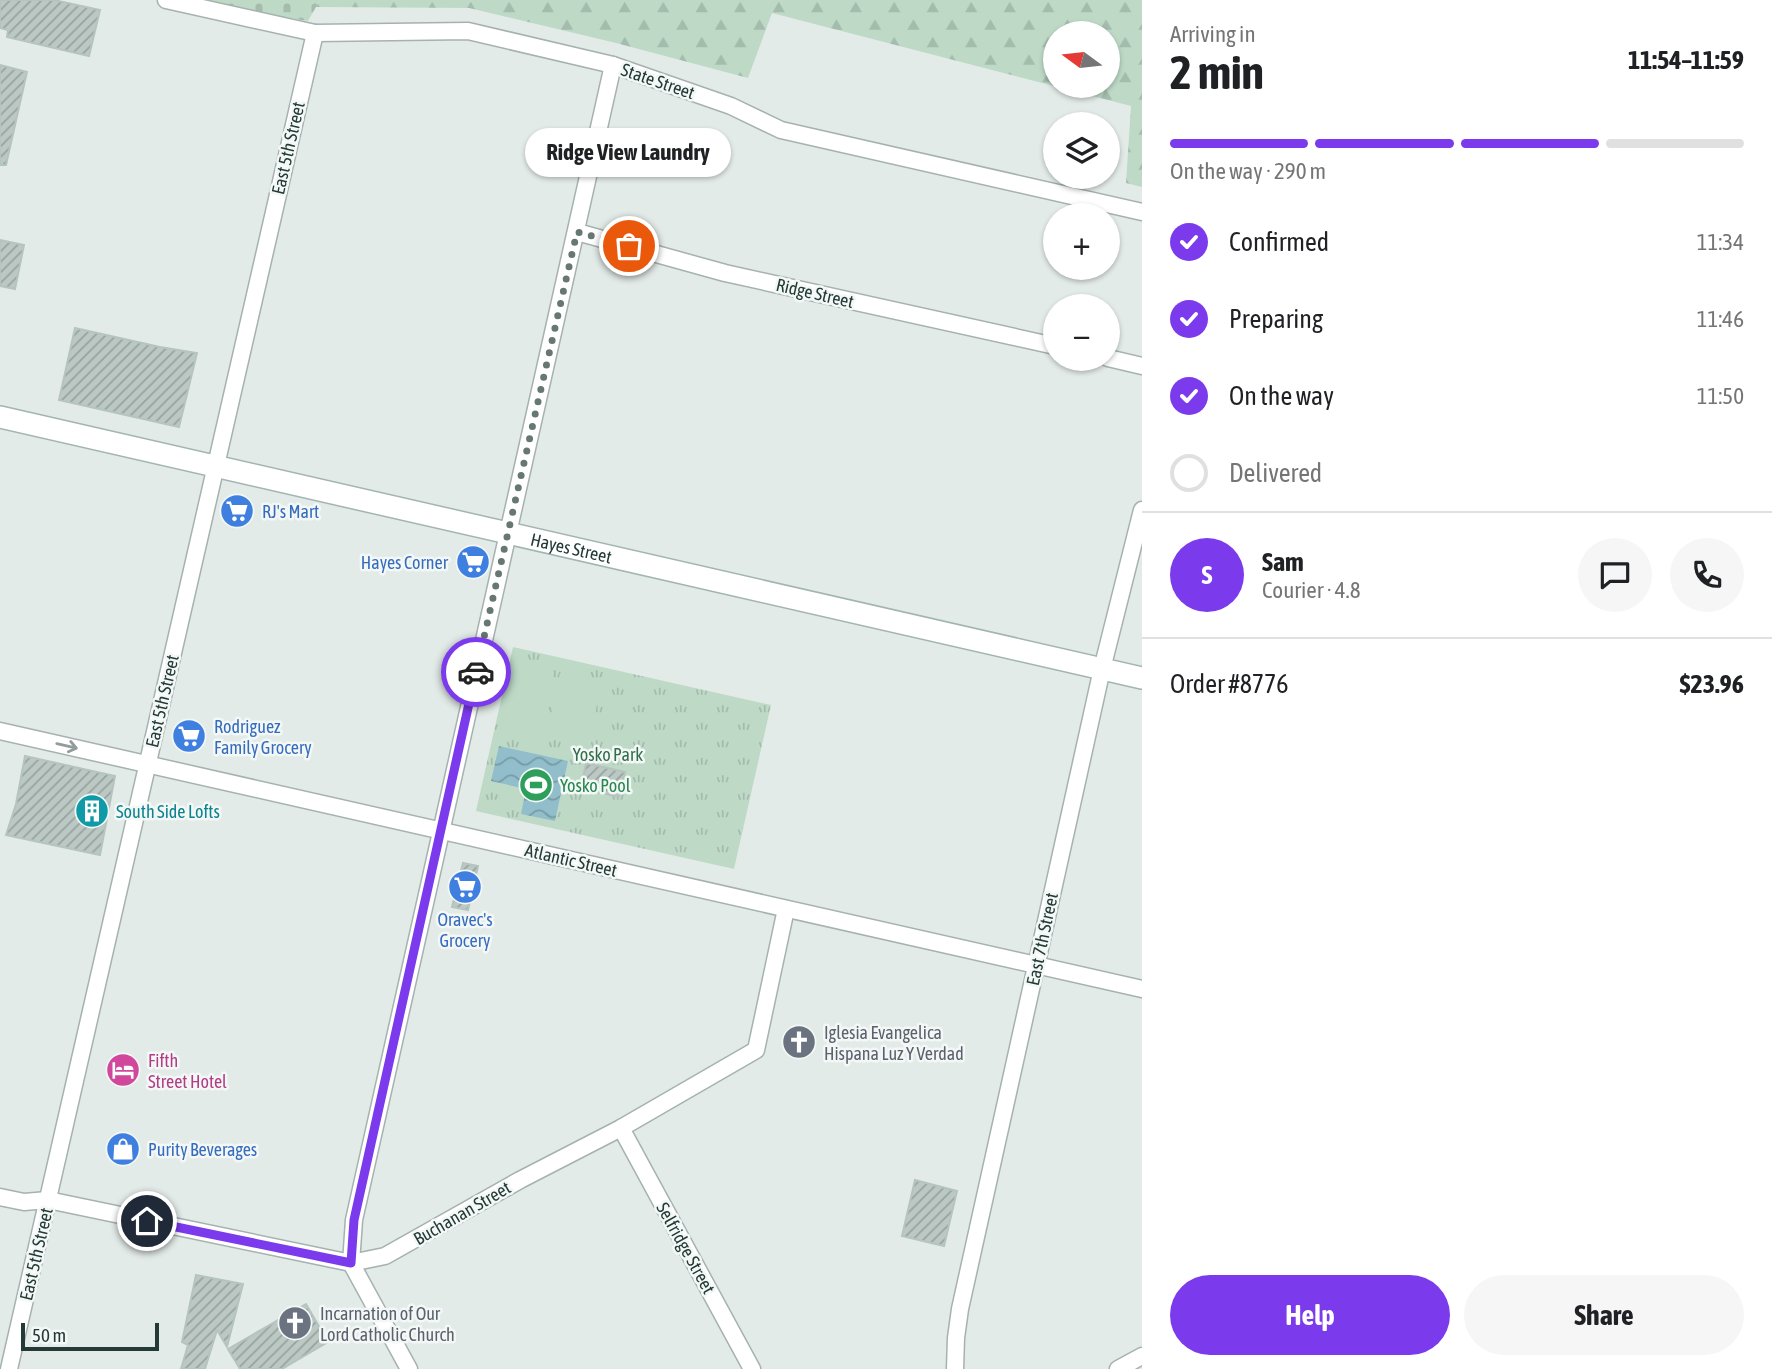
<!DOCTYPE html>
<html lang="en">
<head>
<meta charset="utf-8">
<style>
  :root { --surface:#fff; --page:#f6f6f6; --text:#202124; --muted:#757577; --line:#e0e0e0; --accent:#7c3aed }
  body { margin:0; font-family:"Asap Condensed",sans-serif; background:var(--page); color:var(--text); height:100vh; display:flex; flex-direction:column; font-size:26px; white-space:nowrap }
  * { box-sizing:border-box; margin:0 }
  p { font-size:23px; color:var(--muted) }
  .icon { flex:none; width:38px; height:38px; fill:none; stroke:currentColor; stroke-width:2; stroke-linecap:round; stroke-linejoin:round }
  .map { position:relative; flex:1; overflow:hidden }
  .drawer { display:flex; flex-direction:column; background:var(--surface); width:630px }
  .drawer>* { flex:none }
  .needle { width:46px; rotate:285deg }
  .buttons { position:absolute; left:1043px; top:21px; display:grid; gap:14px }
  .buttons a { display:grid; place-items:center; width:77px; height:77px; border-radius:50%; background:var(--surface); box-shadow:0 2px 5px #0004; font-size:35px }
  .scale { position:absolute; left:21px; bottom:18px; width:138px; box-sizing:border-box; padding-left:7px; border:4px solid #243a36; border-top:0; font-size:19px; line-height:24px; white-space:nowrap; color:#243a36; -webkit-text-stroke:5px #f3f8f6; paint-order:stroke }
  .pin { position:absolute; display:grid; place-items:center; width:60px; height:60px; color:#fff; margin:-30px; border:4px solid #fff; border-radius:50%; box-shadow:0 2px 7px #0007 }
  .courier { position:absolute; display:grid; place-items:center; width:70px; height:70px; margin:-35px; border:5px solid #7c3aed; border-radius:50%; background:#fff; color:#222; box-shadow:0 2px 9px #0007 }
  .bubble { position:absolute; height:49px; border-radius:24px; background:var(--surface); box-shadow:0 2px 5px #0004; font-size:23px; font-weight:700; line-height:49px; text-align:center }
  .overview em { font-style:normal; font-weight:700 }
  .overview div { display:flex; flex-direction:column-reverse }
  .overview { display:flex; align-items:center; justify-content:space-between; height:119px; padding:0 28px }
  h1 { font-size:46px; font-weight:700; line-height:52px }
  .bar { display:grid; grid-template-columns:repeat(4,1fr); gap:10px 7px; align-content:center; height:84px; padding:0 28px }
  .bar i { height:9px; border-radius:5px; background:var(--line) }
  .bar .current { background:var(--accent) }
  .bar p { grid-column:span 4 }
  .line { display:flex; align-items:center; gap:18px; padding:0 28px; border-top:2px solid var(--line) }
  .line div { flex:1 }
  .round { display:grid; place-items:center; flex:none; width:74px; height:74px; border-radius:37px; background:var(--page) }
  ol { padding:0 28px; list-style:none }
  li { display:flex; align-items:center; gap:21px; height:77px }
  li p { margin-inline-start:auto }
  li .icon { padding:7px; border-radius:50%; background:var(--accent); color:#fff; stroke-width:4 }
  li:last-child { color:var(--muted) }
  li i { width:38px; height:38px; border:4px solid var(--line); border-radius:50% }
  .action { display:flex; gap:14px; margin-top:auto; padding:14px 28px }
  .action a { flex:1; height:80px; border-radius:42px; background:var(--accent); color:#fff; font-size:28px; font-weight:700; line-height:80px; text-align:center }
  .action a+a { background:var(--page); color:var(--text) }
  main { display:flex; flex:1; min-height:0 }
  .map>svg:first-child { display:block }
  .forest { fill:url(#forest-firs); fill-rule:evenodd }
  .cemetery { fill:url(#cemetery-stones) }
  .park { fill:url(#park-tufts) }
  .garden { fill:#bedac7 }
  .water { fill:url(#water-waves) }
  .building { fill:url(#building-hatch); stroke:#b6c4bf; stroke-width:2 }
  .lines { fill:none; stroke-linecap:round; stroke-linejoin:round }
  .street-casing { stroke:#a6b2af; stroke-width:19 }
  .secondary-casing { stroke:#a2b5b0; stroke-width:24 }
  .street { stroke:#fff; stroke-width:16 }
  .secondary { stroke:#fff; stroke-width:21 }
  .oneway { stroke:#929c9a }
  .done { stroke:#677874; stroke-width:7; stroke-dasharray:0 12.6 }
  .route { stroke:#7c3aed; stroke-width:9 }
  .labels { text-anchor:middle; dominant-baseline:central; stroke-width:5; stroke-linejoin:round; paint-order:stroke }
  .street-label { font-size:18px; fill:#243a36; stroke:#f3f8f6 }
  .shop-label { font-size:18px; fill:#366cbe; stroke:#f3f8f6; text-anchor:start }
  .park-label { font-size:18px; fill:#336d4c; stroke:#f3f8f6 }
  .leisure-label { font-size:18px; fill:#27864d; stroke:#f3f8f6; text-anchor:start }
  .culture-label { font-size:18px; fill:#0d838f; stroke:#f3f8f6; text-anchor:start }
  .worship-label { font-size:18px; fill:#5b616d; stroke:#f3f8f6; text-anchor:start }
  .hotel-label { font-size:18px; fill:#b23c85; stroke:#f3f8f6; text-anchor:start }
</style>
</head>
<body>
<main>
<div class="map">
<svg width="1142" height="1369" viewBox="0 0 1142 1369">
  <defs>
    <pattern id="forest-firs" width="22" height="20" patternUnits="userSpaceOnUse" patternTransform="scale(1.75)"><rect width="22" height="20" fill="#bedac7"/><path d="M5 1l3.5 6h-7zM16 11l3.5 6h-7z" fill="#a3bcac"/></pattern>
    <pattern id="cemetery-stones" width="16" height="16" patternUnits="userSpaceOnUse" patternTransform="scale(1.75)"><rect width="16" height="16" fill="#bedac7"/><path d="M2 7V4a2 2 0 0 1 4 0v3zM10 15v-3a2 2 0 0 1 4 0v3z" fill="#a3bcac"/></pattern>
    <pattern id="park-tufts" width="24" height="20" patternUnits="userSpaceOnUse" patternTransform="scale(1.75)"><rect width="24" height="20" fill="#bedac7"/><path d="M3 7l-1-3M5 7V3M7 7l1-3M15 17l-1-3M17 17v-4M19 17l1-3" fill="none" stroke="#a3bcac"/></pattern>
    <pattern id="water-waves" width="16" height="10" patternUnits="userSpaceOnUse" patternTransform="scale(1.75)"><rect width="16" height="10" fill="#91beca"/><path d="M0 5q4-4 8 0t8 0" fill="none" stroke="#769ba5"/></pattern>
    <pattern id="building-hatch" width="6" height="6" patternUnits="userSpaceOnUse" patternTransform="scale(1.75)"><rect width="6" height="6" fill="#bbc8c4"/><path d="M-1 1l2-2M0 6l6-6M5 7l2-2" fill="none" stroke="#98a3a0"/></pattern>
  </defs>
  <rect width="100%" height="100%" fill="#e3ebe8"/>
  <path class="forest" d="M 320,0 L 1142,0 L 1142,187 L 1126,183 L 1131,106 L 772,13 L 748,78 L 616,43 L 469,8 L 316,7 ZM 1055,33 L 1108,33 L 1108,86 L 1055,86 Z"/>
  <path class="cemetery" d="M 180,0 L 320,0 L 308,21 Z"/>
  <path class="park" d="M 513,647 L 771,705 L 734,869 L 476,811 Z"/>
  <g class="garden">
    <path d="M 513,663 L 554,672 L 540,733 L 499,724 Z"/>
    <path d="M 560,673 L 602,682 L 588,746 L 546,737 Z"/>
  </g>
  <path class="water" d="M 499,746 L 568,761 L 555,821 L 521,814 L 526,789 L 491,781 Z"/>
  <g class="building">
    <path d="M 0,0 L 54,0 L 100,10 L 89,56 L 7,37 L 8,30 L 0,28 Z"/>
    <path d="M 0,65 L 27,72 L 6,165 L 0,165 Z"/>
    <path d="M 0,240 L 24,245 L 15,289 L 0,286 Z"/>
    <path d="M 75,328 L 160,347 L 197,353 L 179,427 L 59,400 Z"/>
    <path d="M 25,756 L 115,776 L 100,855 L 6,835 L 16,804 Z"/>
    <path d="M 586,763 L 625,772 L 619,797 L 581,788 Z"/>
    <path d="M 463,863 L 478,866 L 468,910 L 452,907 Z"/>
    <path d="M 915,1180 L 957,1191 L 944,1246 L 902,1236 Z"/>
    <path d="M 196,1275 L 243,1284 L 227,1347 L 217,1330 L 205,1369 L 181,1369 L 188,1345 L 182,1342 Z"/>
    <path d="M 306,1304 L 328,1342 L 282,1369 L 240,1369 L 228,1349 Z"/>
  </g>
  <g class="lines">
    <g class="street-casing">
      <g id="street">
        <path d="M 166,0 L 315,33 L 468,31 L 613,65 L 731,106 L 781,130 L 1142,212"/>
        <path d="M 577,232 L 725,273 L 1055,346"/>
        <path d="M 1108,358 L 1142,366"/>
        <path d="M 0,731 L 1142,989"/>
        <path d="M 621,1128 L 752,1369"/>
        <path d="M 0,1197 L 24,1202 L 48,1200 L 351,1263 L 385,1256 L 520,1180 L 621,1128 L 756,1050 L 786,909"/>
        <path d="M 9,1369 L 315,33"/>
        <path d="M 409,1369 L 351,1263 L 354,1220 L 613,65"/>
        <path d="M 955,1369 L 956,1338 L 960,1309 L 1102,669 L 1142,510"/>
        <path d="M 1118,1369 L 1142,1356"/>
      </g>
    </g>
    <g class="secondary-casing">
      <g id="secondary">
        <path id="s1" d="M 0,417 L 1142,678"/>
      </g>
    </g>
    <use href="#street" class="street"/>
    <use href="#secondary" class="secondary"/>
  </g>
  <defs><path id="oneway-shaft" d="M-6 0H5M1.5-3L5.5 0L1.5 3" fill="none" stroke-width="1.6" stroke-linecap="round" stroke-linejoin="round" transform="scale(1.75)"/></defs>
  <use class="oneway" href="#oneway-shaft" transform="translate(67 746) rotate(13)"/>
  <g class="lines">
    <path class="done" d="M 476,672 L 577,232 L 629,246"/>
    <path class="route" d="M 147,1221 L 351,1263 L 354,1220 L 476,672"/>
  </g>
  <defs>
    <g id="supermarket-disc" transform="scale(1.75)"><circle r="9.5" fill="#3f7fe0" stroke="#f3f8f6"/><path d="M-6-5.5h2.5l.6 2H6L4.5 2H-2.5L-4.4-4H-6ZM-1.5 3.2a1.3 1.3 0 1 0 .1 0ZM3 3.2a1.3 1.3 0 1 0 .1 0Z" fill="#fff"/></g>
    <g id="stadium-disc" transform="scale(1.75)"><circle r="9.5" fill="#2e9e5b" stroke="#f3f8f6"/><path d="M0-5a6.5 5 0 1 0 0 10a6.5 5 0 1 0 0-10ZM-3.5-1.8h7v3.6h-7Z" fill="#fff"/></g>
    <g id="building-disc" transform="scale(1.75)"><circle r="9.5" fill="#0f9aa8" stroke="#f3f8f6"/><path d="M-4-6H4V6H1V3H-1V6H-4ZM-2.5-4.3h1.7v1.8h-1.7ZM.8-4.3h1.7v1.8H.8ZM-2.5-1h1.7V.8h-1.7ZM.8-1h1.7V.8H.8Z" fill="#fff"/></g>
    <g id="church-disc" transform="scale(1.75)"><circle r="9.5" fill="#6b7280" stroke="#f3f8f6"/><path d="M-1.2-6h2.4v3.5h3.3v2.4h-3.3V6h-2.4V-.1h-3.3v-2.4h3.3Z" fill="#fff"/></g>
    <g id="hotel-disc" transform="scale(1.75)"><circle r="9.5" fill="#d1479c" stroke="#f3f8f6"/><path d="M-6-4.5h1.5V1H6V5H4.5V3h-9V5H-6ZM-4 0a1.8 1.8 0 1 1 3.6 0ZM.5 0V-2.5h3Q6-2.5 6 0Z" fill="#fff"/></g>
    <g id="shop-disc" transform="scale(1.75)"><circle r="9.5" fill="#3f7fe0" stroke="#f3f8f6"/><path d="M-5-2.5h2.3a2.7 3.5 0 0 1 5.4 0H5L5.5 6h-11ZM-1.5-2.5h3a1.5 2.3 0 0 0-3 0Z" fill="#fff"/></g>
  </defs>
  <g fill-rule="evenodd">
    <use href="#supermarket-disc" x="237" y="511"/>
    <use href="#supermarket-disc" x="473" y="562"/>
    <use href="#supermarket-disc" x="189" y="736"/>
    <use href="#stadium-disc" x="536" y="785"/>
    <use href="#building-disc" x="92" y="811"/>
    <use href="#supermarket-disc" x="465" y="887"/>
    <use href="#church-disc" x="799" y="1042"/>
    <use href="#hotel-disc" x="123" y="1070"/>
    <use href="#shop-disc" x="123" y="1149"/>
    <use href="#church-disc" x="295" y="1323"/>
  </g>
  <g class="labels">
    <g class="street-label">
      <text transform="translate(658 81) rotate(19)">State Street</text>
      <text transform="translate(288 148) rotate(-77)">East 5th Street</text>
      <text transform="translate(815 293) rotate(13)">Ridge Street</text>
      <text stroke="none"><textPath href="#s1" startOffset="586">Hayes Street</textPath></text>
      <text transform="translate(162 701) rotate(-77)">East 5th Street</text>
      <text transform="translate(571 860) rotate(13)">Atlantic Street</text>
      <text transform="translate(1042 939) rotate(-78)">East 7th Street</text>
      <text transform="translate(462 1213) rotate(-30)">Buchanan Street</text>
      <text transform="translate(686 1248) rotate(61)">Selfridge Street</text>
      <text transform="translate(36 1254) rotate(-77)">East 5th Street</text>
    </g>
    <g class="shop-label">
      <text x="262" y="511">RJ's Mart</text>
      <text x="448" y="562" text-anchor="end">Hayes Corner</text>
      <text x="214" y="726">Rodriguez<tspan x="214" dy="21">Family Grocery</tspan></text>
      <text x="465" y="919" text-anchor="middle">Oravec's<tspan x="465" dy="21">Grocery</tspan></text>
      <text x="148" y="1149">Purity Beverages</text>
    </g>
    <g class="park-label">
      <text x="608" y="754">Yosko Park</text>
    </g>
    <g class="leisure-label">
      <text x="560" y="785">Yosko Pool</text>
    </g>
    <g class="culture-label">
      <text x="116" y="811">South Side Lofts</text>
    </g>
    <g class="worship-label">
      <text x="824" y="1032">Iglesia Evangelica<tspan x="824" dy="21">Hispana Luz Y Verdad</tspan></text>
      <text x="320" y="1313">Incarnation of Our<tspan x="320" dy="21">Lord Catholic Church</tspan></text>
    </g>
    <g class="hotel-label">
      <text x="148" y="1060">Fifth<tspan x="148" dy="21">Street Hotel</tspan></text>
    </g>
  </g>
</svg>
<div class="buttons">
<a><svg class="needle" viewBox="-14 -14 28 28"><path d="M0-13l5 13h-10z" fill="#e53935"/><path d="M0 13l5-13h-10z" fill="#757577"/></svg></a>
<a><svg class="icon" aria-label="layers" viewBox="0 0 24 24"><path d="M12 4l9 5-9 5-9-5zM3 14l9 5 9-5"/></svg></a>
<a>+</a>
<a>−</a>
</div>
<div class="scale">50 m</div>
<div class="pin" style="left:629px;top:246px;background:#ea580c"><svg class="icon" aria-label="bag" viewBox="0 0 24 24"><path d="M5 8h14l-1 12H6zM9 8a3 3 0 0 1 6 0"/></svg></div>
<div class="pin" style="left:147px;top:1221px;background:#1f2937"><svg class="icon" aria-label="home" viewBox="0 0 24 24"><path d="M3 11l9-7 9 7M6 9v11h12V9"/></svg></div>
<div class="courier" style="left:476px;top:672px"><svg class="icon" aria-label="car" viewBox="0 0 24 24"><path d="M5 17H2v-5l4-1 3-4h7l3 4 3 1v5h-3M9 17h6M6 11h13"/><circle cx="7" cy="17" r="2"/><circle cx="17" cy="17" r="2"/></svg></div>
<div class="bubble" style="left:525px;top:128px;width:206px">Ridge View Laundry</div>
</div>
<section class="drawer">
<div class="overview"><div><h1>2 min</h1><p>Arriving in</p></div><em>11:54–11:59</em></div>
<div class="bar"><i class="current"></i><i class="current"></i><i class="current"></i><i></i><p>On the way · 290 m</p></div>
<ol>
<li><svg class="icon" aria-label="check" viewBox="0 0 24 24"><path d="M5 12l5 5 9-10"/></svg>Confirmed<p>11:34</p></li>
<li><svg class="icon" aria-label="check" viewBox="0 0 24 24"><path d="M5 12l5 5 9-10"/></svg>Preparing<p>11:46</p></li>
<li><svg class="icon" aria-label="check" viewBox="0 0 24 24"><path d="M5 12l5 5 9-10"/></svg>On the way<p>11:50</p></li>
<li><i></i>Delivered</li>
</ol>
<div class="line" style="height:126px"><b class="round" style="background:var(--accent);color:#fff">S</b><div><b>Sam</b><p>Courier · 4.8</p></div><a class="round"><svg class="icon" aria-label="chat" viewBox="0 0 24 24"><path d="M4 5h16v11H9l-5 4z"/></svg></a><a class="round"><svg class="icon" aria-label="phone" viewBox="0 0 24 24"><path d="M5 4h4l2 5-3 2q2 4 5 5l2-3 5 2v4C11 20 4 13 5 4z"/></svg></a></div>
<div class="line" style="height:91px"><div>Order #8776</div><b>$23.96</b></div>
<div class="action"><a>Help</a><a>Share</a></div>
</section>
</main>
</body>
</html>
